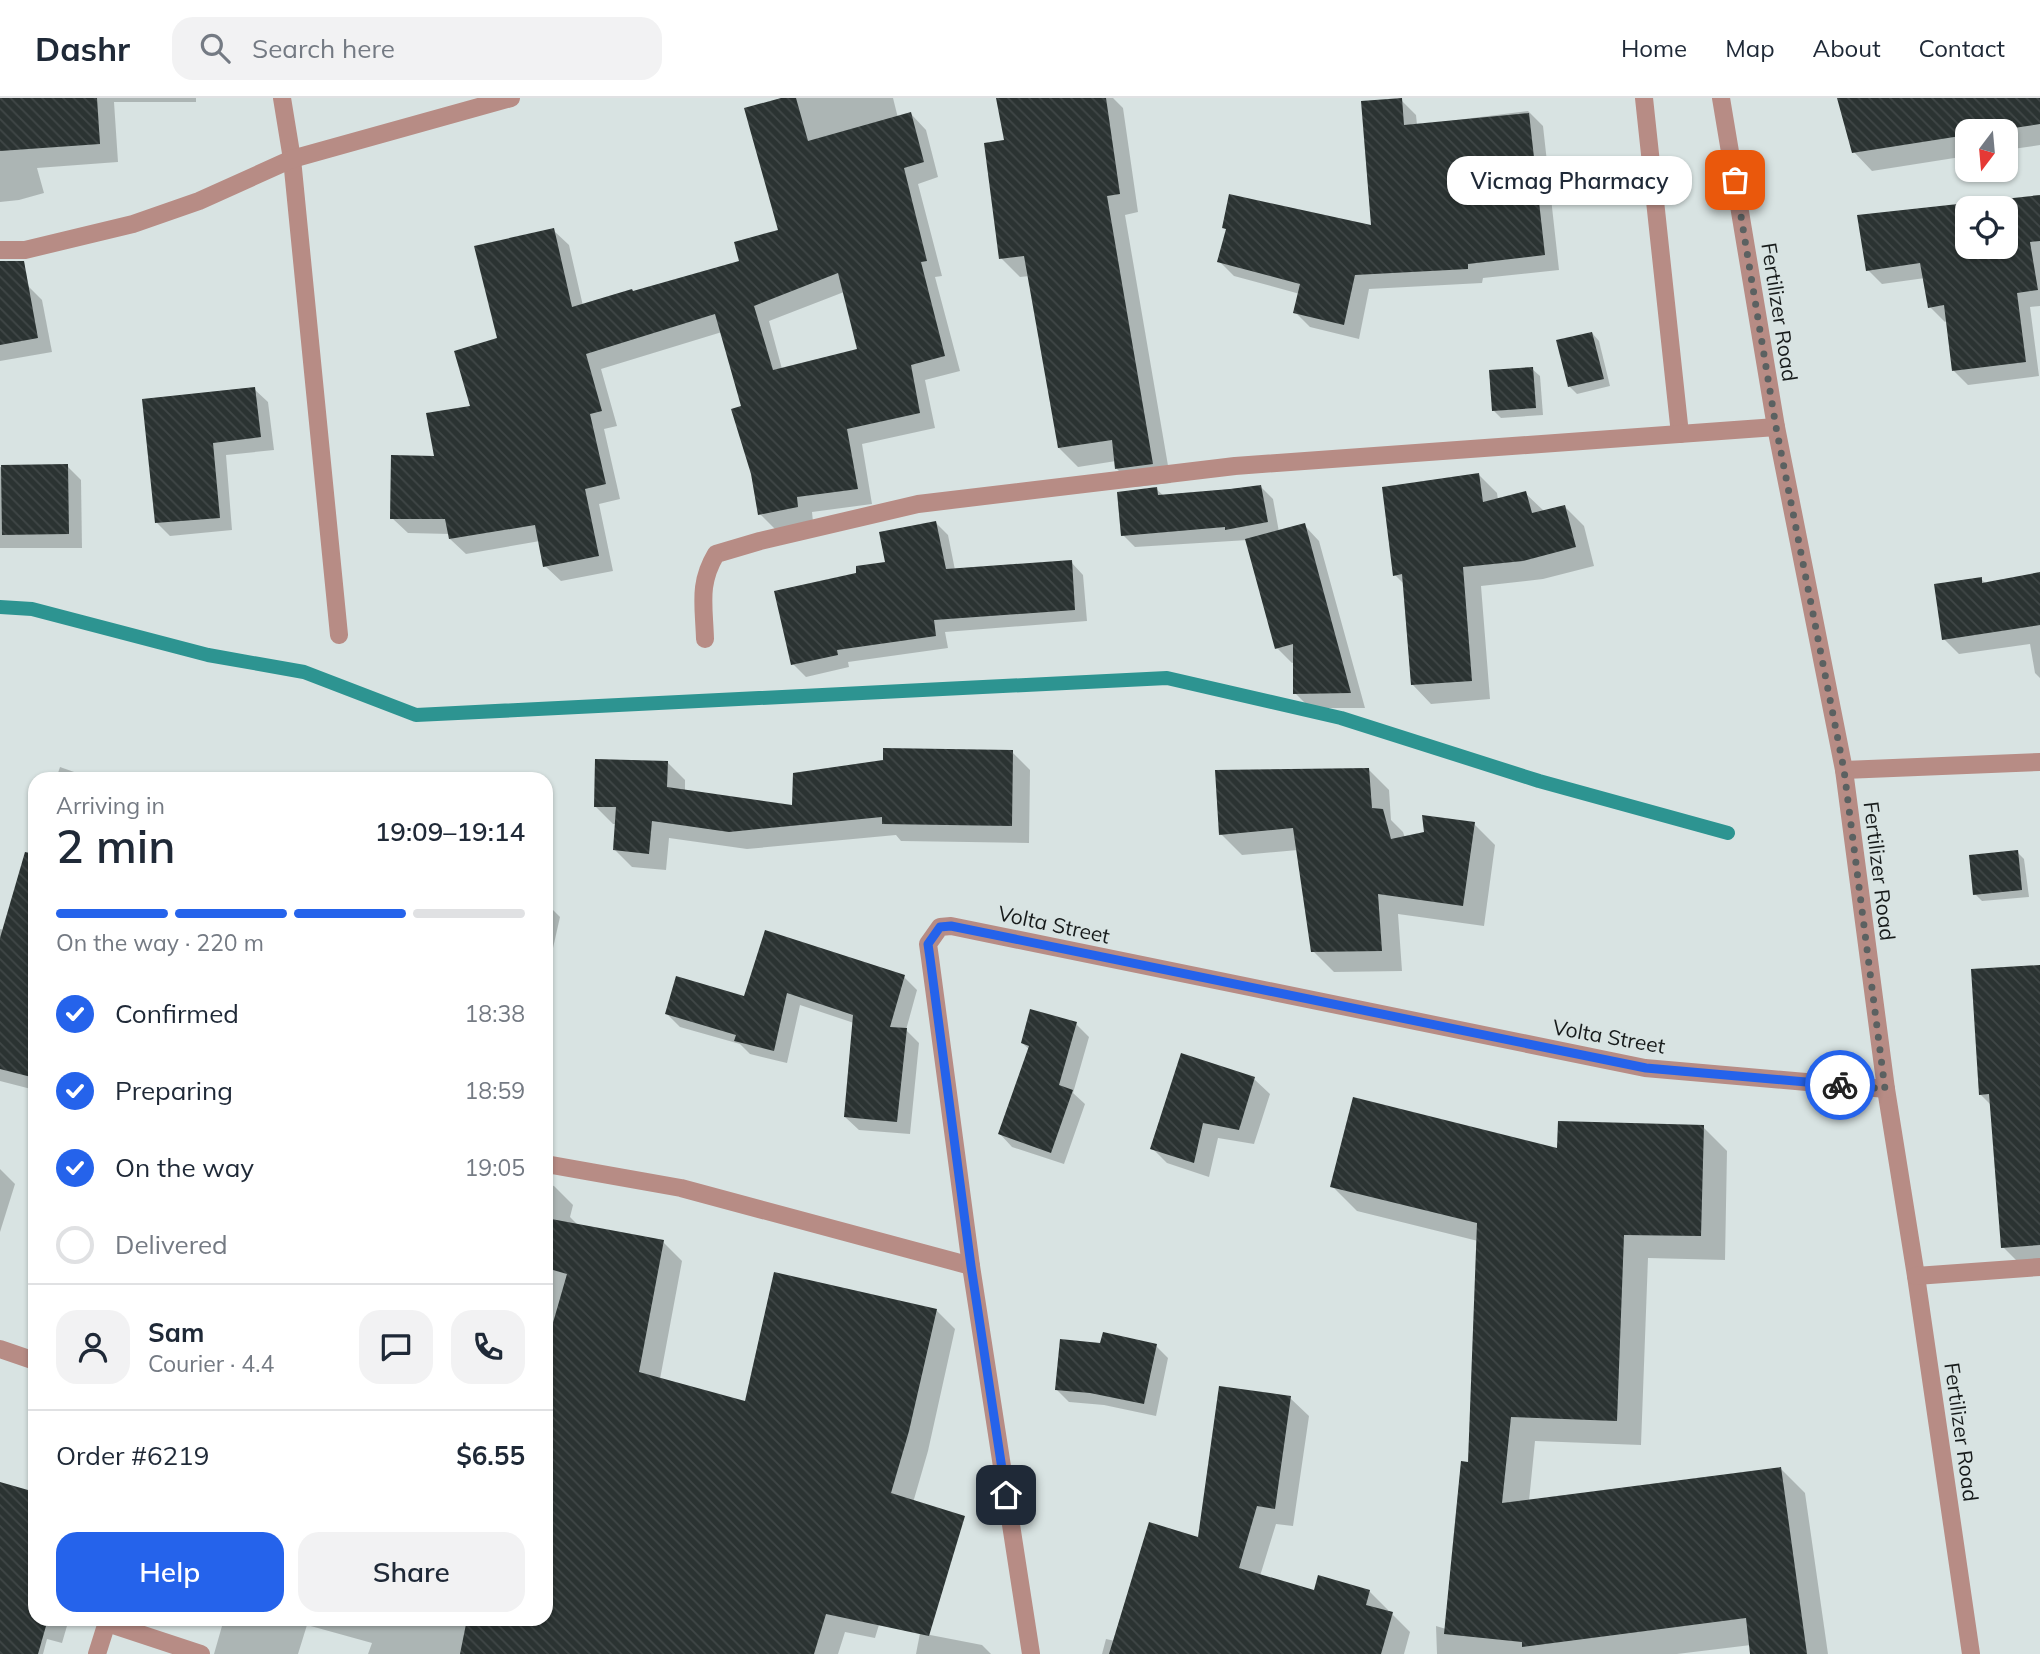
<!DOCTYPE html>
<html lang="en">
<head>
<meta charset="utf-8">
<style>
  :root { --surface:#fff; --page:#f2f2f3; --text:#1f2937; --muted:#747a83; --line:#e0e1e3; --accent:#2563eb }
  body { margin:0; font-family:Mulish,sans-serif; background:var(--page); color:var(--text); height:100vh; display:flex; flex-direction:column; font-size:26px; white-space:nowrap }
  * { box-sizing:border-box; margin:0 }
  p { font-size:23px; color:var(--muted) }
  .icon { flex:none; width:38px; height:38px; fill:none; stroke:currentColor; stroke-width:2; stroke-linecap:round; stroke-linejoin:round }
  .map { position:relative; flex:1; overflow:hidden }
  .sheet { position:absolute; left:28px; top:674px; width:525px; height:854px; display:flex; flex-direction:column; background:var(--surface); border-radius:21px; box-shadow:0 2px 5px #0004 }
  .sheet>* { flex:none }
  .needle { width:46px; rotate:196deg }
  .buttons { position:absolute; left:1955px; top:21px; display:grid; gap:14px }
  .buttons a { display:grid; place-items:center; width:63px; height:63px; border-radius:14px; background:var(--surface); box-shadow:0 2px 5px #0004; font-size:35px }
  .pin { position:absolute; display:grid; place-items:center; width:60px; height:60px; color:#fff; margin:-30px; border-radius:14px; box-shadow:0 4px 10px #0006 }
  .courier { position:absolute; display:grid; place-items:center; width:70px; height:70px; margin:-35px; border:5px solid #2563eb; border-radius:50%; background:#fff; color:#222; box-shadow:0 2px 9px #0007 }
  .bubble { position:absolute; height:49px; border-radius:21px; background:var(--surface); box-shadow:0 2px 5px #0004; font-size:23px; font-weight:600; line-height:49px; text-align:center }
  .summary em { font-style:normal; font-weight:600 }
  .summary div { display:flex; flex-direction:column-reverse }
  .summary { display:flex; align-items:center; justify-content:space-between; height:119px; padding:0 28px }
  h1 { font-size:46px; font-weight:600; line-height:52px }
  .bar { display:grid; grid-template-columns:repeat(4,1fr); gap:10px 7px; align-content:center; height:84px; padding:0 28px }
  .bar i { height:9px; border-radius:5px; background:var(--line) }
  .bar .selected { background:var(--accent) }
  .bar p { grid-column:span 4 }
  .line { display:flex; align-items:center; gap:18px; padding:0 28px; border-top:2px solid var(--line) }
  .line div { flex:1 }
  .round { display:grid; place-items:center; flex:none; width:74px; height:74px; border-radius:21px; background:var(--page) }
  ol { padding:0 28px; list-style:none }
  li { display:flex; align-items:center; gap:21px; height:77px }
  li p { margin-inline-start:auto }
  li .icon { padding:7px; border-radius:50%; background:var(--accent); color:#fff; stroke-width:4 }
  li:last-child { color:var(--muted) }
  li i { width:38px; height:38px; border:4px solid var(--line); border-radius:50% }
  .button { display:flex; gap:14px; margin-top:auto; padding:14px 28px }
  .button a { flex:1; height:80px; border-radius:21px; background:var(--accent); color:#fff; font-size:28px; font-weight:600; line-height:80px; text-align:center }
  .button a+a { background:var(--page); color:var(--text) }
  header { display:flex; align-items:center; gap:42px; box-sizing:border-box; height:98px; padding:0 35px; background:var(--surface); border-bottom:2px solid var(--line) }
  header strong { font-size:33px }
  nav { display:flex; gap:38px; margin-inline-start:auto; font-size:24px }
  .search { width:490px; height:63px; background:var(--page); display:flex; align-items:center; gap:18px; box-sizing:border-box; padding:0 24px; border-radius:21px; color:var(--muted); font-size:26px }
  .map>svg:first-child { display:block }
  .shadow { fill:#0003; fill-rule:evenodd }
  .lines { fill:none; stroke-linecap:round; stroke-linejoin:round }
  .stream { stroke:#2d9491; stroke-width:14 }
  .building { fill:url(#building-back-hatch); fill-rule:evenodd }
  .minor { stroke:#b78c85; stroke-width:18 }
  .done { stroke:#5b6161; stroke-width:7; stroke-dasharray:0 12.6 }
  .route { stroke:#2563eb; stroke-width:9 }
  .labels { text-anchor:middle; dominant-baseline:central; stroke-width:7; stroke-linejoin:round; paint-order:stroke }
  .street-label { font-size:21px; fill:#171b1b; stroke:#d8e3e2 }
</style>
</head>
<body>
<header>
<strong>Dashr</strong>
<div class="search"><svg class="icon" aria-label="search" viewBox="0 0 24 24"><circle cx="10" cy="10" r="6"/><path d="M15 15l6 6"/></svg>Search here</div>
<nav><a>Home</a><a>Map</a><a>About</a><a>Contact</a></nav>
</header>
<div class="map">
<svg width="2040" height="1556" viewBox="0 0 2040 1556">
  <defs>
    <pattern id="building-back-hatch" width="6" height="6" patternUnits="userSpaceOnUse" patternTransform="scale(1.75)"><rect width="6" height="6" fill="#2b3332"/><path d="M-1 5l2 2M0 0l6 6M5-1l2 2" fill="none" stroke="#404747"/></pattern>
  </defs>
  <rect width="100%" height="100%" fill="#d8e3e2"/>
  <g class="shadow">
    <path d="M 0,0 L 196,0 L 196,4 L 114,4 L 118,64 L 37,70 L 44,95 L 19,102 L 0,104 Z"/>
    <path d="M 787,0 L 893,0 L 898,20 L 911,16 L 926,32 L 938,79 L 918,86 L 942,178 L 935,179 L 960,273 L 925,282 L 935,330 L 862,346 L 872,406 L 812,414 L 813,424 L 775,431 L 760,416 L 743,310 L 722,234 L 601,271 L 617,328 L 604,331 L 620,401 L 599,406 L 613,473 L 561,483 L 545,468 L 540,443 L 466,456 L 450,441 L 450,436 L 408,435 L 392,420 L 473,309 L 499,241 L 553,132 L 569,147 L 583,208 L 741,164 L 780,133 ZM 844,194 L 859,253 L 782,271 L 769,223 Z"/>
    <path d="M 998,0 L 1113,0 L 1123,10 L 1138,114 L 1125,117 L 1171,385 L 1135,389 L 1116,370 L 1116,363 L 1078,369 L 1059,350 L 1030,178 L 1020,179 L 1001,160 L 1006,44 Z"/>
    <path d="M 1839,0 L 2040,0 L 2040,47 L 2006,52 L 2006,33 L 1967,33 L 1967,58 L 1872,73 L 1854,54 Z"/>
    <path d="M 1401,2 L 1416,17 L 1417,27 L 1528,13 L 1543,28 L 1559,172 L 1483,180 L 1482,185 L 1369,191 L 1359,241 L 1310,229 L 1295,214 L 1300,196 L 1234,178 L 1219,163 L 1227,132 L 1224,129 L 1373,130 Z"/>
    <path d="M 2040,99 L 2040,208 L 2030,209 L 2039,278 L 1968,287 L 1953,272 L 1947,223 L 1945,224 L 1930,209 L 1925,180 L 1882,186 L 1868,172 L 1859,118 ZM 1967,110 L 2006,110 L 2006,149 L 1967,149 Z"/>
    <path d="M 28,188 L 42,202 L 52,254 L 0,263 L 0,193 Z"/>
    <path d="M 1592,235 L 1599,243 L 1610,288 L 1577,296 L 1569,288 Z"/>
    <path d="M 1532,271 L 1540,278 L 1543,317 L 1501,320 L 1494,313 Z"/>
    <path d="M 254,291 L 268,304 L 274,352 L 226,357 L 232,432 L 170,438 L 157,425 L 144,303 Z"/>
    <path d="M 67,368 L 81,382 L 82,450 L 0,450 L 0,369 Z"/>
    <path d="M 1478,376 L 1497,395 L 1498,402 L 1525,395 L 1545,414 L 1565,409 L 1584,428 L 1594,468 L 1543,481 L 1481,488 L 1490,601 L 1431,606 L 1412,586 L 1405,487 L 1395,477 Z"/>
    <path d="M 1260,388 L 1273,401 L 1279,434 L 1304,427 L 1319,443 L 1365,610 L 1310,610 L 1295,595 L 1295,564 L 1292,565 L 1277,550 L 1248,442 L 1135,449 L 1123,437 L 1156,391 L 1164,398 Z"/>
    <path d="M 936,425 L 948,437 L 955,472 L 1071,464 L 1083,477 L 1087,523 L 945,534 L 948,550 L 848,564 L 849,569 L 806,579 L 793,566 L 858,476 L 887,465 Z"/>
    <path d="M 2040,476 L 2040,580 L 2035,575 L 2030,546 L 1959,556 L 1944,541 L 1981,481 L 1986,486 Z"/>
    <path d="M 1012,654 L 1030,672 L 1029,745 L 901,743 L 896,737 L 747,751 L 669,740 L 666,772 L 632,769 L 615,752 L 617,726 L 613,726 L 595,708 L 667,664 L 685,682 L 685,693 L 794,709 Z"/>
    <path d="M 60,669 L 94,681 L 56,681 Z"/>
    <path d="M 1368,671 L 1389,692 L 1391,722 L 1403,734 L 1405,740 L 1474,726 L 1495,747 L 1484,828 L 1398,816 L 1402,873 L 1334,874 L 1313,853 L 1298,752 L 1242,757 L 1221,736 Z"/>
    <path d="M 35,741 L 35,992 L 0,983 L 0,831 L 4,832 Z"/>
    <path d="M 2017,754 L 2024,761 L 2029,799 L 1982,803 L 1975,796 Z"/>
    <path d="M 546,805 L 560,819 L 546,881 Z"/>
    <path d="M 2040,869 L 2040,1168 L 2024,1170 L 2003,1149 L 1991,1007 L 1980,996 Z"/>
    <path d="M 904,879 L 917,892 L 906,932 L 919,945 L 910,1036 L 859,1032 L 845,1019 L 854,925 L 800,907 L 787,965 L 750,956 L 740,946 L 680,929 L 667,916 L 745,900 Z"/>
    <path d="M 1076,926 L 1089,939 L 1073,995 L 1085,1006 L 1064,1066 L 1012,1049 L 1000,1036 L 1029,951 L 1022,945 Z"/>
    <path d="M 1254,981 L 1270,996 L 1254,1046 L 1218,1040 L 1209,1079 L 1167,1065 L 1152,1050 Z"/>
    <path d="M 1703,1029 L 1727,1053 L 1725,1162 L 1648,1160 L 1641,1347 L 1535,1343 L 1529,1403 L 1781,1371 L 1805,1395 L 1828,1556 L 1752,1556 L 1751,1547 L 1677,1556 L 1437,1556 L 1436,1528 L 1446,1531 L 1470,1366 L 1478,1143 L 1357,1113 L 1332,1088 Z"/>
    <path d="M 0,1071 L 15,1086 L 0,1134 Z"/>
    <path d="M 546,1086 L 554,1088 L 573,1107 L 570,1119 L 579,1128 L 663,1144 L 682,1163 L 660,1281 L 747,1305 L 936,1212 L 955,1231 L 928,1353 L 910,1415 L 912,1417 L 875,1540 L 845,1534 L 838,1556 L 368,1556 L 372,1545 L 307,1527 L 298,1556 L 214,1556 L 224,1521 L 546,1521 L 546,1255 L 552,1236 L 546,1234 Z"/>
    <path d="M 1102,1247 L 1156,1248 L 1168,1260 L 1156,1318 L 1104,1307 L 1069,1304 L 1056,1291 Z"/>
    <path d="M 1290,1300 L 1309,1318 L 1293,1428 L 1276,1426 L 1260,1478 L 1315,1494 L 1369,1493 L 1388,1512 L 1387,1514 L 1392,1516 L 1410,1534 L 1404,1556 L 1102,1556 L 1106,1541 L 1115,1543 L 1200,1441 Z"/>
    <path d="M 0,1390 L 35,1396 L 35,1521 L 69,1521 L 62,1545 L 47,1541 L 43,1556 L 0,1556 Z"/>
    <path d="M 920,1535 L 982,1547 L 991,1556 L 916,1556 Z"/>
  </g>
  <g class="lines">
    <path class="stream" d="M 0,509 L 32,511 L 208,557 L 304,574 L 416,617 L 1167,580 L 1341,620 L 1539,683 L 1728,735"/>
  </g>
  <g class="building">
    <path d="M 0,0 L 97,0 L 100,46 L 0,53 Z"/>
    <path d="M 781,0 L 796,0 L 808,43 L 911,14 L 924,64 L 904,70 L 927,163 L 921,164 L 945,258 L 911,267 L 920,315 L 847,331 L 858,391 L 797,399 L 798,409 L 758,417 L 751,376 L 731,311 L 741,308 L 715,216 L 586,256 L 602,313 L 590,316 L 606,386 L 585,391 L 599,458 L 543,469 L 535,427 L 449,441 L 445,421 L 390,421 L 391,357 L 434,358 L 426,315 L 470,308 L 454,253 L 497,240 L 474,148 L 554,130 L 572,209 L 632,191 L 633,193 L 739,163 L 734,144 L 778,132 L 744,10 ZM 838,175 L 857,251 L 773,272 L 754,208 Z"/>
    <path d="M 996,0 L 1106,0 L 1120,96 L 1107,98 L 1153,366 L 1115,371 L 1112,342 L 1058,350 L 1024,158 L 999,161 L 984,45 L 1004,42 Z"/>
    <path d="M 1402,0 L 1404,27 L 1529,15 L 1545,157 L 1468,166 L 1468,171 L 1355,177 L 1344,227 L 1293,215 L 1300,186 L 1217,164 L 1226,131 L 1222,130 L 1229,96 L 1371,127 L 1361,3 Z"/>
    <path d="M 1837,0 L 2040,0 L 2040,26 L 1994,33 L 1967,33 L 1967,37 L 1852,55 Z"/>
    <path d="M 2040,97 L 2040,143 L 2030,144 L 2038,192 L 2017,195 L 2026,264 L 1952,273 L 1944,207 L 1928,210 L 1920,165 L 1866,173 L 1857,117 ZM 1967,110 L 2006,110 L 2006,149 L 1967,149 Z"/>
    <path d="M 0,163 L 24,163 L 38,240 L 0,247 Z"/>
    <path d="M 1592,234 L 1604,281 L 1568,289 L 1556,242 Z"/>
    <path d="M 1533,269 L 1536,310 L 1492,313 L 1489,272 Z"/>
    <path d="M 255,289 L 261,339 L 213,345 L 220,420 L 155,425 L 142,301 Z"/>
    <path d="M 68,366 L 69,436 L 2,437 L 1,367 Z"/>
    <path d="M 1479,375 L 1483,404 L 1526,393 L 1532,415 L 1565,407 L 1576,449 L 1523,463 L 1463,469 L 1472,583 L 1411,587 L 1402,476 L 1393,478 L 1382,389 Z"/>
    <path d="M 1261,387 L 1268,424 L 1225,432 L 1225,429 L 1121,438 L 1117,394 L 1157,389 L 1158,397 L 1230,391 Z"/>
    <path d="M 936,423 L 946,471 L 1072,462 L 1075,512 L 934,522 L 936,538 L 837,552 L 838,557 L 791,567 L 774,493 L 856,475 L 856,468 L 885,464 L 879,434 Z"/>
    <path d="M 1305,425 L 1322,488 L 1351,595 L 1293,596 L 1293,546 L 1275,551 L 1245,441 Z"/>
    <path d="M 2040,474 L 2040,527 L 1942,542 L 1934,486 L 1982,479 L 1982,485 Z"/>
    <path d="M 883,650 L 1013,652 L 1012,728 L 882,726 L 882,719 L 729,734 L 652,723 L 649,756 L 613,752 L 616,709 L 594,709 L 595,661 L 668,663 L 667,689 L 792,707 L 793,675 L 883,662 Z"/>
    <path d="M 1369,670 L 1372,710 L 1383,711 L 1391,741 L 1424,734 L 1422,717 L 1475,724 L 1463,808 L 1378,796 L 1382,853 L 1311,854 L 1293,730 L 1219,737 L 1215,672 Z"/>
    <path d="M 2018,752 L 2022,792 L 1973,797 L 1969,757 Z"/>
    <path d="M 25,754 L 35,756 L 35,980 L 0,971 L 0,840 Z"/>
    <path d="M 765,832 L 905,877 L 890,929 L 907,930 L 897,1024 L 844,1019 L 853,917 L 787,895 L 774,953 L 734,943 L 736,937 L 665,916 L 676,878 L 744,898 Z"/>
    <path d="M 2040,867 L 2040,1147 L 2001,1150 L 1989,996 L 1979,997 L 1971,871 Z"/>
    <path d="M 1030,911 L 1077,924 L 1059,987 L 1073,992 L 1051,1055 L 998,1036 L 1029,948 L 1021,945 Z"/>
    <path d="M 1181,955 L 1255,979 L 1239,1032 L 1203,1025 L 1194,1065 L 1150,1051 Z"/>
    <path d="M 1353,999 L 1557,1050 L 1558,1023 L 1704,1027 L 1701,1138 L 1624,1137 L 1617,1323 L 1511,1319 L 1502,1405 L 1781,1369 L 1807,1556 L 1750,1556 L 1746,1520 L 1522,1549 L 1522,1544 L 1444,1536 L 1461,1363 L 1468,1364 L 1477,1125 L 1330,1089 Z"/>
    <path d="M 546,1120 L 664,1142 L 639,1274 L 745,1303 L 774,1174 L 937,1211 L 909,1333 L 891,1395 L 965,1418 L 929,1538 L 826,1516 L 814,1556 L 460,1556 L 467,1521 L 546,1521 L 546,1249 L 567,1176 L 546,1170 Z"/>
    <path d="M 1103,1234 L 1157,1246 L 1144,1306 L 1090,1295 L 1055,1292 L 1060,1241 L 1100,1245 Z"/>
    <path d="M 1219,1288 L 1291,1298 L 1275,1411 L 1257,1408 L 1239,1470 L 1314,1492 L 1318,1477 L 1370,1492 L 1366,1507 L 1393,1514 L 1381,1556 L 1109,1556 L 1149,1424 L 1198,1439 Z"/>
    <path d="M 0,1384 L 35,1394 L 35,1521 L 48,1521 L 38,1556 L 0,1556 Z"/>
  </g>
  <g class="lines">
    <g class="minor">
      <path d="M 282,0 L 292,61 L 339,537"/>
      <path d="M 1644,0 L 1680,336"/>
      <path d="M 1721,0 L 1776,329 L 1844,672 L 1886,991 L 1916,1178 L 1971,1556"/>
      <path d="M 0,152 L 25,152 L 133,126 L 199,103 L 292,61 L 511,0"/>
      <path d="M 705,541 C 704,507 698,486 716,456 L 760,443 L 918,406 L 1235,368 L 1776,329"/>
      <path d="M 1844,672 L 2040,664"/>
      <path d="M 546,1066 L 681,1090 L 971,1168"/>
      <path d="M 1916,1178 L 2040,1169"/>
      <path d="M 0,1251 L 35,1263"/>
      <path d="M 107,1525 L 201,1556"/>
      <path d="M 97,1556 L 108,1521"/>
      <path d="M 1031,1556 L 971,1168 L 930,860 L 928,846 L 940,829 L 951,828 L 1645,970 L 1886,991"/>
    </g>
  </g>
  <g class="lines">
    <path class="done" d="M 1735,82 L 1776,329 L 1844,672 L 1885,991 L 1840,987"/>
    <path class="route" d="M 1006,1397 L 971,1168 L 930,860 L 928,846 L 940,829 L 951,828 L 1646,970 L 1840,987"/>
  </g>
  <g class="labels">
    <g class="street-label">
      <text transform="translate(1780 214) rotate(81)">Fertilizer Road</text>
      <text transform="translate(1880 773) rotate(83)">Fertilizer Road</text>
      <text transform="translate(1054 826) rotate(12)">Volta Street</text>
      <text transform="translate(1609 938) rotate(10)">Volta Street</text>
      <text transform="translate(1962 1334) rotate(82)">Fertilizer Road</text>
    </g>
  </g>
</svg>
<div class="buttons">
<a><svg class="needle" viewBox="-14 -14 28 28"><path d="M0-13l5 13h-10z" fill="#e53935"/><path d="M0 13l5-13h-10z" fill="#747a83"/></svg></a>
<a><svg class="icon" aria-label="locate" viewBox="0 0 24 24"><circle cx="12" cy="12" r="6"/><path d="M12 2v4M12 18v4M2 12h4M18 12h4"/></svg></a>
</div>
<div class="pin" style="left:1735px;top:82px;background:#ea580c"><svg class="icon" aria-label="bag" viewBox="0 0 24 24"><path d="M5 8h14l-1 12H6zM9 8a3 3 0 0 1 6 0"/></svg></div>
<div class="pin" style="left:1006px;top:1397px;background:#1f2937"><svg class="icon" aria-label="home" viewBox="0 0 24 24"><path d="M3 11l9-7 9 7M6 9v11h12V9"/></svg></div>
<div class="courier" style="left:1840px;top:987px"><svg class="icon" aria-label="bike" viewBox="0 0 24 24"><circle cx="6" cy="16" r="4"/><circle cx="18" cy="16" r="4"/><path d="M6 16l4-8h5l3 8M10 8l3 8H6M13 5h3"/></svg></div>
<div class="bubble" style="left:1447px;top:58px;width:245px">Vicmag Pharmacy</div>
<section class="sheet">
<div class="summary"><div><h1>2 min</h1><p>Arriving in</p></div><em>19:09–19:14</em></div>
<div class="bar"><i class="selected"></i><i class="selected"></i><i class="selected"></i><i></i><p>On the way · 220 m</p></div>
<ol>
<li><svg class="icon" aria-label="check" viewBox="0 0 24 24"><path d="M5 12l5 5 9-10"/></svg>Confirmed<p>18:38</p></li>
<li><svg class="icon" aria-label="check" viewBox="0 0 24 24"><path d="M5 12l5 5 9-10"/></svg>Preparing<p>18:59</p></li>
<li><svg class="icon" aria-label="check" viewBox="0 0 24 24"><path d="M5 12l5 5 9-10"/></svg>On the way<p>19:05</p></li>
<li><i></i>Delivered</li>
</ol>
<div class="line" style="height:126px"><a class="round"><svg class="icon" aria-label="person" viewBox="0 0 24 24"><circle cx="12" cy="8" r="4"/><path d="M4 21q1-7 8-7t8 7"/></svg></a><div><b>Sam</b><p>Courier · 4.4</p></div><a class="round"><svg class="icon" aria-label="chat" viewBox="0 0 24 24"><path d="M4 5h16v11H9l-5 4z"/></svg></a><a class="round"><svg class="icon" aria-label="phone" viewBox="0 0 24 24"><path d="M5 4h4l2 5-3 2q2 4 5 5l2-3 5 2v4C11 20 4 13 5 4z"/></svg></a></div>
<div class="line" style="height:91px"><div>Order #6219</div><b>$6.55</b></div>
<div class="button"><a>Help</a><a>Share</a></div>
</section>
</div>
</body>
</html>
